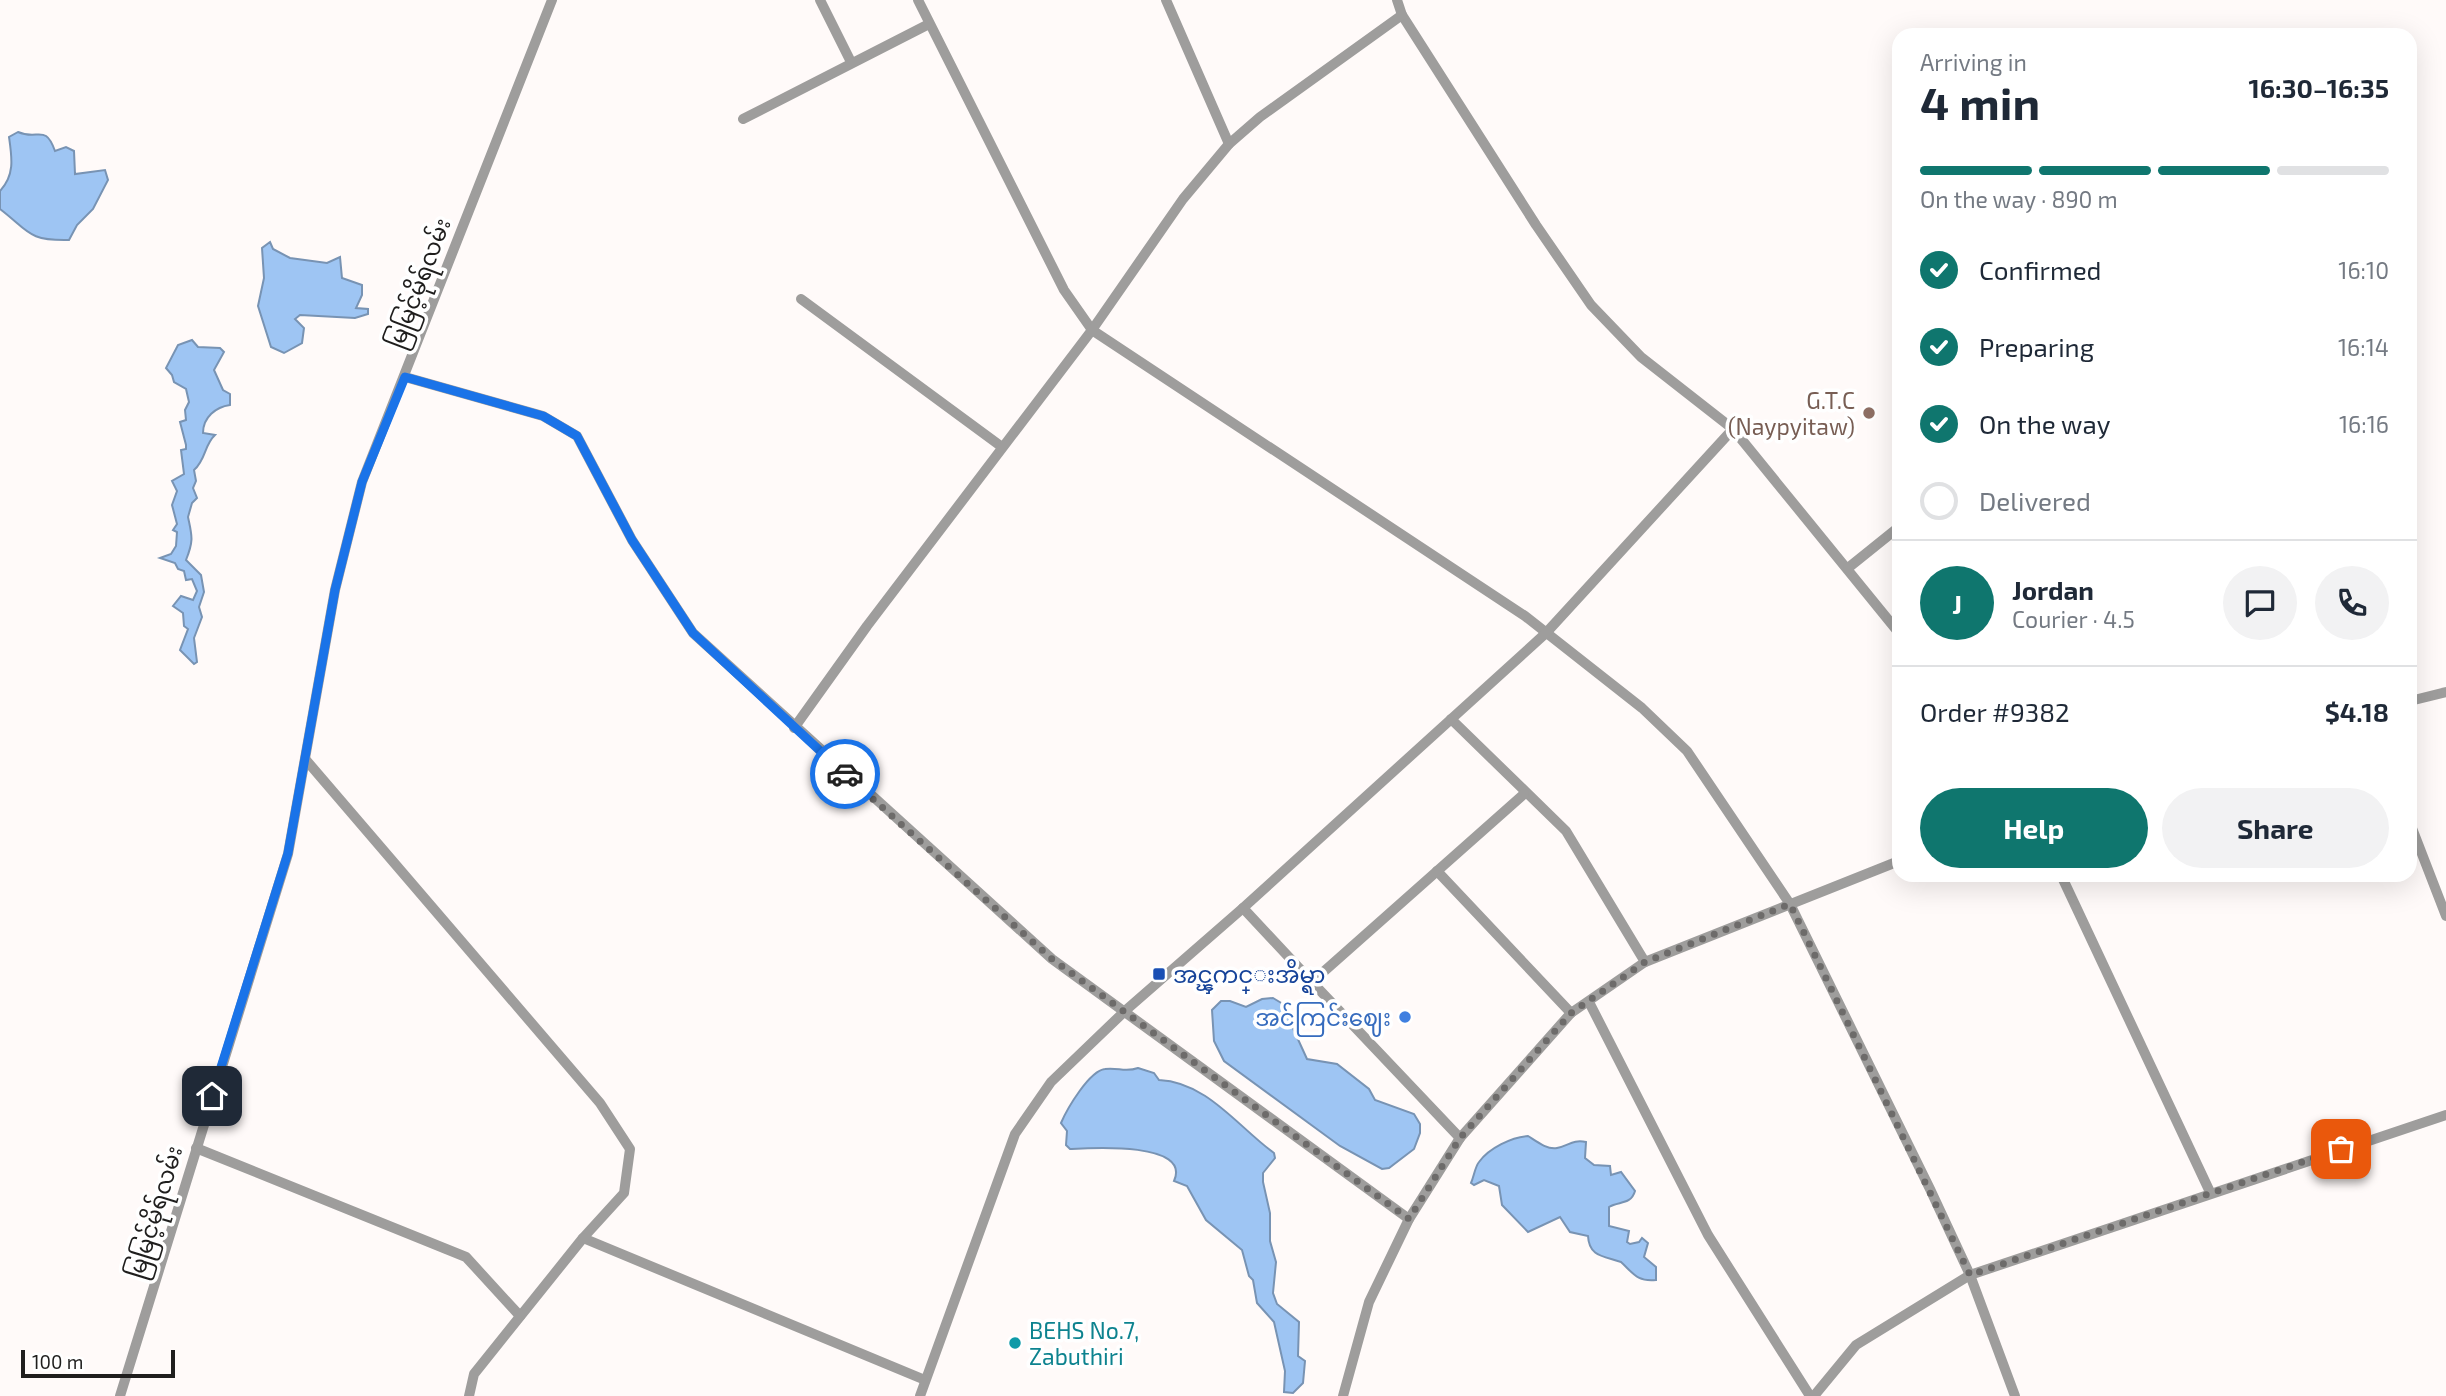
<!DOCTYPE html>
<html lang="en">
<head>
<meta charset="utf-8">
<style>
  :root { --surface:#fff; --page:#f2f2f3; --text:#1f2937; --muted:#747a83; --line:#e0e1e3; --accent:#0f766e }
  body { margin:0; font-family:"Exo 2","Noto Sans Myanmar",sans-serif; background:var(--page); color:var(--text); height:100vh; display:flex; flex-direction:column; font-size:26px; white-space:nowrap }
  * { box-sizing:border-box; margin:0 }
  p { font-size:23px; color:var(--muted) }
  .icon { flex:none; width:38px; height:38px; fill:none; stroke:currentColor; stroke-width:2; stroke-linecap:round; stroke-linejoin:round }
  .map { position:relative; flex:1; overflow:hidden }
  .drawer { position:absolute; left:1892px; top:28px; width:525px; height:854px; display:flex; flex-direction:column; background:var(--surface); border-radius:21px; box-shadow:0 7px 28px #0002 }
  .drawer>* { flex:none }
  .scale { position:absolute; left:21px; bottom:18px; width:154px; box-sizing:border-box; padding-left:7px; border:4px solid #1f1e1d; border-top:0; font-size:19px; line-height:24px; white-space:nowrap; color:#1f1e1d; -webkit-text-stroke:5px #fff; paint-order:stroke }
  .pin { position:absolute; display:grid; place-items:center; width:60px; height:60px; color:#fff; margin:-30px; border-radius:14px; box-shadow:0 4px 10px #0006 }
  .courier { position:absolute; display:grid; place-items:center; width:70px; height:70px; margin:-35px; border:5px solid #1a73e8; border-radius:50%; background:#fff; color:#222; box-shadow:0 2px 9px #0007 }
  .head em { font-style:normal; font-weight:700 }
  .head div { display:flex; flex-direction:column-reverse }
  .head { display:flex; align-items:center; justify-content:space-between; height:119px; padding:0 28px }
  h1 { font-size:46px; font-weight:700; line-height:52px }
  .bar { display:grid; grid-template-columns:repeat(4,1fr); gap:10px 7px; align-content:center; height:84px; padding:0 28px }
  .bar i { height:9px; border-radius:5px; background:var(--line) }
  .bar .current { background:var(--accent) }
  .bar p { grid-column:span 4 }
  .line { display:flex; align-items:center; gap:18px; padding:0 28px; border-top:2px solid var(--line) }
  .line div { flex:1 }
  .round { display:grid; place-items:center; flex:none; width:74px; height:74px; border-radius:37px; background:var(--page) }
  ol { padding:0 28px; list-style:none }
  li { display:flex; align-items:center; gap:21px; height:77px }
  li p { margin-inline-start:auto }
  li .icon { padding:7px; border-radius:50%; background:var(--accent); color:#fff; stroke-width:4 }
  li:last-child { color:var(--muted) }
  li i { width:38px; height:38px; border:4px solid var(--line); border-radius:50% }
  .button { display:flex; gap:14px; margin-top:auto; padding:14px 28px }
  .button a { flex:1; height:80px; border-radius:42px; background:var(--accent); color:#fff; font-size:28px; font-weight:700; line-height:80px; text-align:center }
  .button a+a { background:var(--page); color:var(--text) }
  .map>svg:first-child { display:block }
  .water { fill:#9ec5f3; stroke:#7893b3; stroke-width:2 }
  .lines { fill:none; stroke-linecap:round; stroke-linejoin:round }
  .street { stroke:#9e9d9c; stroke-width:10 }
  .done { stroke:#6d6b6a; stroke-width:7; stroke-dasharray:0 12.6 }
  .route { stroke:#1a73e8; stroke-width:9 }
  .education-dot { fill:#8d6e63; stroke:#fff; stroke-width:2.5 }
  .transit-dot { fill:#1a4fb4; stroke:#fff; stroke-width:2.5 }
  .shop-dot { fill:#3f7fe0; stroke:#fff; stroke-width:2.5 }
  .culture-dot { fill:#0f9aa8; stroke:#fff; stroke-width:2.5 }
  .labels { text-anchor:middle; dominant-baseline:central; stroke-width:7; stroke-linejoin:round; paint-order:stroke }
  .street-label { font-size:23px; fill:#1f1e1d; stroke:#fff }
  .education-label { font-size:23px; fill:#785e54; stroke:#fff; text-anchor:end }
  .transit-label { font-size:23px; fill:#164399; stroke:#fff; text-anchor:start }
  .shop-label { font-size:23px; fill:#366cbe; stroke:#fff; text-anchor:end }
  .culture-label { font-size:23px; fill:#0d838f; stroke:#fff; text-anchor:start }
</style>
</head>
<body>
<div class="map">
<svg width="2446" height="1396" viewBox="0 0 2446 1396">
  <rect width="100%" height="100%" fill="#fffaf9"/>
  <g class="water">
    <path d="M 18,132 C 38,141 45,123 55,151 L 66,147 L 74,151 L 75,174 L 105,170 L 108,180 L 93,209 L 77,225 L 69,240 C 27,241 29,231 0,209 L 0,191 C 15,175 12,158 9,137 Z"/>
    <path d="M 270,242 L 273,249 L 290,258 L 327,263 L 340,257 L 342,278 L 362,285 L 362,295 L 356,308 L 368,309 L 368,314 L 355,318 L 300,315 L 295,319 L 304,328 L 302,343 L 284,353 L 271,347 L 258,306 L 264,278 L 262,248 Z"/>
    <path d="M 192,340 L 198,347 L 220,348 L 224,352 L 214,370 L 223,390 L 230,394 L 230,405 C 216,407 203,417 203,433 L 215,435 C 204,445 206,460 194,470 L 196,481 L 193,488 L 197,498 L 192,503 L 188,517 C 192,536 194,540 186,560 L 201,575 L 204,592 L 199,607 L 202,617 L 194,638 L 197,662 L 194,664 L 180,650 L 188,629 L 184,626 L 183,613 L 173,606 L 181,596 L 193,600 L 197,591 L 192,579 L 186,580 L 184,571 L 178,569 L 175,563 L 160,558 L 171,554 L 176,546 L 177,532 L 173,530 L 177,524 L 172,505 L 177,491 L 172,481 L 184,474 L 181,450 L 186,449 L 186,445 L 180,422 L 186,420 L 185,410 L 189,402 L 186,389 L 174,382 L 172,375 L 166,368 L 178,345 Z"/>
    <path d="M 1273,998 L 1288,1007 L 1291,1024 L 1307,1059 L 1337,1064 L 1369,1089 L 1375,1100 L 1414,1114 L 1420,1124 L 1420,1133 L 1414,1149 L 1389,1168 L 1382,1169 L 1340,1146 L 1224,1061 L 1214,1041 L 1212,1010 L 1221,1001 L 1230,1001 L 1246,1007 L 1262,999 Z"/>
    <path d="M 1138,1068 L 1154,1073 L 1159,1080 C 1207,1082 1238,1127 1274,1153 L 1275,1158 L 1263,1173 L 1263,1182 L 1270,1213 L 1270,1241 L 1276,1262 L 1273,1293 L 1277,1304 L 1299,1322 L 1298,1356 L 1305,1361 L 1303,1383 L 1293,1393 L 1284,1392 L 1285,1371 L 1274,1322 L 1257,1303 L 1253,1280 L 1249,1276 L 1242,1250 L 1206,1220 L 1187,1186 L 1174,1181 C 1192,1141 1088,1148 1070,1149 L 1066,1145 L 1067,1131 L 1061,1123 C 1067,1109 1089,1071 1105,1069 C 1118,1067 1125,1073 1138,1068 Z"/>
    <path d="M 1528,1136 C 1536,1141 1547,1150 1557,1148 C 1568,1146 1573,1139 1586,1142 L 1585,1158 L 1594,1165 L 1610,1166 L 1611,1175 L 1621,1172 L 1635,1191 C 1631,1205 1619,1201 1609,1207 L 1609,1226 L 1629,1231 L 1627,1242 L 1630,1244 L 1639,1242 L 1642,1238 L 1648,1243 L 1644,1257 L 1656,1267 L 1656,1280 C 1637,1282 1633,1273 1621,1262 C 1604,1256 1589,1257 1588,1236 L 1570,1232 L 1560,1217 L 1528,1232 L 1502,1205 L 1499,1186 L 1484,1180 L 1474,1185 L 1471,1183 C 1474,1176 1475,1167 1479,1162 C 1489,1148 1512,1137 1528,1136 Z"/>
  </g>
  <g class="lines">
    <g class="street">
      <path d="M 820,0 L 851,62"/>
      <path d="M 918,0 L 1064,290 L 1092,330 L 1525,616 L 1642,708 L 1687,751 L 1790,904 L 1930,1189 L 1970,1275 L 2015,1396"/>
      <path d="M 1166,0 L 1229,144"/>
      <path d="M 1397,0 L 1402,15 L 1536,225 L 1591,305 L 1641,357 L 1733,429 L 1899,633"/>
      <path d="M 743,119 L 929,24"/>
      <path d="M 801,299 L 1002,447"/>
      <path d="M 405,377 L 543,416 L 577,436 L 632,540 L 693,633 L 1052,959 L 1409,1219"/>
      <path d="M 2410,465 L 2411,457"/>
      <path d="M 1848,568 L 1899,527"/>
      <path d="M 2410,701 L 2446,692"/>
      <path d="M 1451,719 L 1566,831 L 1645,962"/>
      <path d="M 794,728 L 867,626 L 1092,330 L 1183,199 L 1229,144 L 1260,117 L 1402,15"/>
      <path d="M 306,760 L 600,1103 L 630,1149 L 624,1193 L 583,1238 L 474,1374 L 469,1396"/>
      <path d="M 2410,823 L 2446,916"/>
      <path d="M 1437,871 L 1571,1013"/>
      <path d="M 2061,875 L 2210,1192"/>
      <path d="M 1243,908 L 1312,982 L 1524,794"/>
      <path d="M 1312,982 L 1460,1138"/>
      <path d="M 1589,1002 L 1708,1235 L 1810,1396"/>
      <path d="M 196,1148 L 466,1257 L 520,1316"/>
      <path d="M 583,1238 L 925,1380"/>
      <path d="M 120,1396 L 288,854 L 335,590 L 362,482 L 552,0"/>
      <path d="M 920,1396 L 1015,1134 L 1051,1082 L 1126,1010 L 1243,908 L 1546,633 L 1733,429"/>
      <path d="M 1343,1396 L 1369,1302 L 1409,1219 L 1460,1138 L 1571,1013 L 1645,962 L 1899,861"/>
      <path d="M 1814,1396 L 1856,1345 L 1970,1275 L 2446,1115"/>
    </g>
  </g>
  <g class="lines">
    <path class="done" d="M 845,774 L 1052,959 L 1409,1219 L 1460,1138 L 1571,1013 L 1645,962 L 1790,904 L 1970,1275 L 2341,1149"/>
    <path class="route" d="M 212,1096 L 288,853 L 335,590 L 362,482 L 405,377 L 543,416 L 577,436 L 632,540 L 693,633 L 845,774"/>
  </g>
  <circle class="education-dot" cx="1869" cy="413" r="7"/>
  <rect class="transit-dot" x="1152" y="967" width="14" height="14" rx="3.5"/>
  <circle class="shop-dot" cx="1405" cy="1017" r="7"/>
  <circle class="culture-dot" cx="1015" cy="1343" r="7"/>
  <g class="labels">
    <g class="street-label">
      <text transform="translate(418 283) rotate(-69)">မြမြင့်မိုရ်လမ်း</text>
      <text transform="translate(154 1212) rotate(-73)">မြမြင့်မိုရ်လမ်း</text>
    </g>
    <g class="education-label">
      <text x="1855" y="400">G.T.C<tspan x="1855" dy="26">(Naypyitaw)</tspan></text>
    </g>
    <g class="transit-label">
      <text x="1173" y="974">အင္ၾကင္းအိမ္ရာ</text>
    </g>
    <g class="shop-label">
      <text x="1391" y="1017">အင်ကြင်းဈေး</text>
    </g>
    <g class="culture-label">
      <text x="1029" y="1330">BEHS No.7,<tspan x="1029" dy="26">Zabuthiri</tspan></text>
    </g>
  </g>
</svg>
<div class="scale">100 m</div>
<div class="pin" style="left:2341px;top:1149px;background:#ea580c"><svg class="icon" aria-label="bag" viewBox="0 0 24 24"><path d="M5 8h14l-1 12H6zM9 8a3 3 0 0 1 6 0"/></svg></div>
<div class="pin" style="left:212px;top:1096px;background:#1f2937"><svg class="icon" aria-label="home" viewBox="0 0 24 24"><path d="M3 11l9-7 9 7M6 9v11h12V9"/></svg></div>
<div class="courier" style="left:845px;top:774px"><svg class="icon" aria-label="car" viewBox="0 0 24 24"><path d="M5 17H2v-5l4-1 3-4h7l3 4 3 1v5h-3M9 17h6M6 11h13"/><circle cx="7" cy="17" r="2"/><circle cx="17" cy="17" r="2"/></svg></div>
<section class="drawer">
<div class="head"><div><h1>4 min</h1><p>Arriving in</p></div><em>16:30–16:35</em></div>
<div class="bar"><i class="current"></i><i class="current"></i><i class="current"></i><i></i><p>On the way · 890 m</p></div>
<ol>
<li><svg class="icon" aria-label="check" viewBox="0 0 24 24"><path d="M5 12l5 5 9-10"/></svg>Confirmed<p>16:10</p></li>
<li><svg class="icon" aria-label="check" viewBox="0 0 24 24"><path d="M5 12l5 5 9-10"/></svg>Preparing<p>16:14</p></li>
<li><svg class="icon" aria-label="check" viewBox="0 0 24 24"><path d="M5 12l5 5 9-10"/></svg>On the way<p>16:16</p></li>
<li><i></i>Delivered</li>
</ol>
<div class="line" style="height:126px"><b class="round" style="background:var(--accent);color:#fff">J</b><div><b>Jordan</b><p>Courier · 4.5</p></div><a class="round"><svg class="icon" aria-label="chat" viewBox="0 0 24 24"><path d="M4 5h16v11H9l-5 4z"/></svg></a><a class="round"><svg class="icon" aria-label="phone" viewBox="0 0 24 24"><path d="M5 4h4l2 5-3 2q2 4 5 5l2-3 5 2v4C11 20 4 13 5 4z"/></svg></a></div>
<div class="line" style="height:91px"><div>Order #9382</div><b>$4.18</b></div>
<div class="button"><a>Help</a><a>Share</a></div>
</section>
</div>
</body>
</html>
